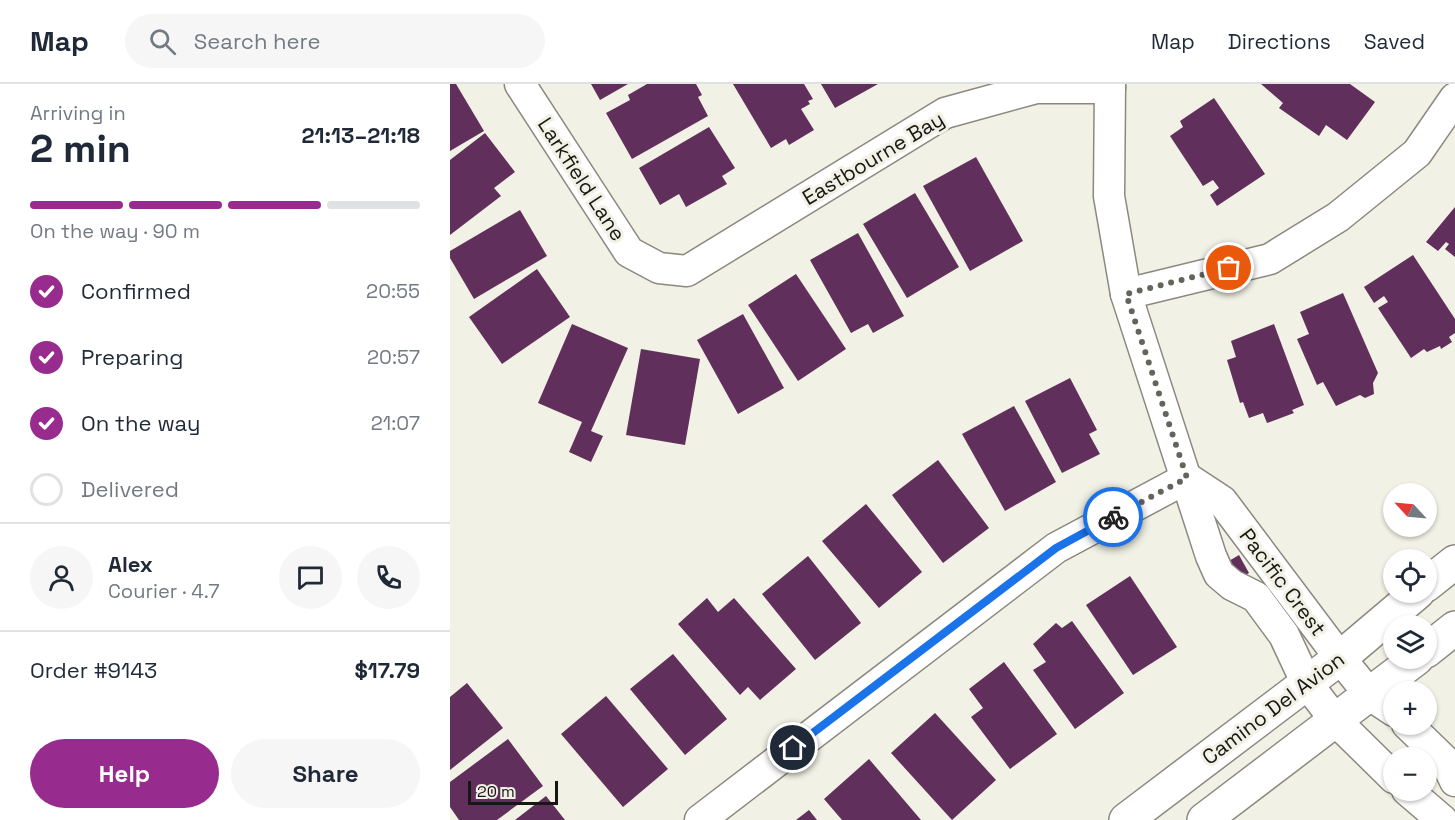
<!DOCTYPE html>
<html lang="en">
<head>
<meta charset="utf-8">
<style>
  :root { --surface:#fff; --page:#f6f6f7; --text:#1f2937; --muted:#747a83; --line:#e0e1e3; --accent:#982c8e }
  body { margin:0; font-family:"Space Grotesk",sans-serif; background:var(--page); color:var(--text); height:100vh; display:flex; flex-direction:column; font-size:22px; white-space:nowrap }
  * { box-sizing:border-box; margin:0 }
  p { font-size:20px; color:var(--muted) }
  .icon { flex:none; width:33px; height:33px; fill:none; stroke:currentColor; stroke-width:2; stroke-linecap:round; stroke-linejoin:round }
  .map { position:relative; flex:1; overflow:hidden }
  .details { display:flex; flex-direction:column; background:var(--surface); width:450px }
  .details>* { flex:none }
  .needle { width:39px; rotate:296deg }
  .tools { position:absolute; left:933px; top:399px; display:grid; gap:12px }
  .tools a { display:grid; place-items:center; width:54px; height:54px; border-radius:50%; background:var(--surface); box-shadow:0 2px 4px #0004; font-size:30px }
  .scale { position:absolute; left:18px; bottom:15px; width:90px; box-sizing:border-box; padding-left:6px; border:3px solid #181713; border-top:0; font-size:16px; line-height:21px; white-space:nowrap; color:#181713; -webkit-text-stroke:4px #f2f1e5; paint-order:stroke }
  .pin { position:absolute; display:grid; place-items:center; width:51px; height:51px; color:#fff; margin:-26px; border:3px solid #fff; border-radius:50%; box-shadow:0 2px 6px #0007 }
  .courier { position:absolute; display:grid; place-items:center; width:60px; height:60px; margin:-30px; border:4px solid #1a73e8; border-radius:50%; background:#fff; color:#222; box-shadow:0 2px 8px #0007 }
  .overview em { font-style:normal; font-weight:700 }
  .overview div { display:flex; flex-direction:column-reverse }
  .overview { display:flex; align-items:center; justify-content:space-between; height:102px; padding:0 30px }
  h1 { font-size:39px; font-weight:700; line-height:45px }
  .bar { display:grid; grid-template-columns:repeat(4,1fr); gap:9px 6px; align-content:center; height:72px; padding:0 30px }
  .bar i { height:8px; border-radius:4px; background:var(--line) }
  .bar .current { background:var(--accent) }
  .bar p { grid-column:span 4 }
  .line { display:flex; align-items:center; gap:15px; padding:0 30px; border-top:2px solid var(--line) }
  .line div { flex:1 }
  .round { display:grid; place-items:center; flex:none; width:63px; height:63px; border-radius:32px; background:var(--page) }
  ol { padding:0 30px; list-style:none }
  li { display:flex; align-items:center; gap:18px; height:66px }
  li p { margin-inline-start:auto }
  li .icon { padding:6px; border-radius:50%; background:var(--accent); color:#fff; stroke-width:4 }
  li:last-child { color:var(--muted) }
  li i { width:33px; height:33px; border:3px solid var(--line); border-radius:50% }
  .cta { display:flex; gap:12px; margin-top:auto; padding:12px 30px }
  .cta a { flex:1; height:69px; border-radius:36px; background:var(--accent); color:#fff; font-size:24px; font-weight:700; line-height:69px; text-align:center }
  .cta a+a { background:var(--page); color:var(--text) }
  header { display:flex; align-items:center; gap:36px; box-sizing:border-box; height:84px; padding:0 30px; background:var(--surface); border-bottom:2px solid var(--line) }
  header strong { font-size:28px }
  nav { display:flex; gap:33px; margin-inline-start:auto; font-size:21px }
  .search { width:420px; height:54px; background:var(--page); display:flex; align-items:center; gap:15px; box-sizing:border-box; padding:0 21px; border-radius:33px; color:var(--muted); font-size:22px }
  main { display:flex; flex:1; min-height:0 }
  .map>svg:first-child { display:block }
  .building { fill:#612f5b }
  .lines { fill:none; stroke-linecap:round; stroke-linejoin:round }
  .street-casing { stroke:#8b897f; stroke-width:33 }
  .secondary-casing { stroke:#8b897f; stroke-width:36 }
  .street { stroke:#fff; stroke-width:30 }
  .secondary { stroke:#fff; stroke-width:33 }
  .done { stroke:#64635c; stroke-width:6; stroke-dasharray:0 10.8 }
  .route { stroke:#1a73e8; stroke-width:8 }
  .labels { text-anchor:middle; dominant-baseline:central; stroke-width:6; stroke-linejoin:round; paint-order:stroke }
  .street-label { font-size:21px; fill:#181713; stroke:#f2f1e5 }
</style>
</head>
<body>
<header>
<strong>Map</strong>
<div class="search"><svg class="icon" aria-label="search" viewBox="0 0 24 24"><circle cx="10" cy="10" r="6"/><path d="M15 15l6 6"/></svg>Search here</div>
<nav><a>Map</a><a>Directions</a><a>Saved</a></nav>
</header>
<main>
<section class="details">
<div class="overview"><div><h1>2 min</h1><p>Arriving in</p></div><em>21:13–21:18</em></div>
<div class="bar"><i class="current"></i><i class="current"></i><i class="current"></i><i></i><p>On the way · 90 m</p></div>
<ol>
<li><svg class="icon" aria-label="check" viewBox="0 0 24 24"><path d="M5 12l5 5 9-10"/></svg>Confirmed<p>20:55</p></li>
<li><svg class="icon" aria-label="check" viewBox="0 0 24 24"><path d="M5 12l5 5 9-10"/></svg>Preparing<p>20:57</p></li>
<li><svg class="icon" aria-label="check" viewBox="0 0 24 24"><path d="M5 12l5 5 9-10"/></svg>On the way<p>21:07</p></li>
<li><i></i>Delivered</li>
</ol>
<div class="line" style="height:108px"><a class="round"><svg class="icon" aria-label="person" viewBox="0 0 24 24"><circle cx="12" cy="8" r="4"/><path d="M4 21q1-7 8-7t8 7"/></svg></a><div><b>Alex</b><p>Courier · 4.7</p></div><a class="round"><svg class="icon" aria-label="chat" viewBox="0 0 24 24"><path d="M4 5h16v11H9l-5 4z"/></svg></a><a class="round"><svg class="icon" aria-label="phone" viewBox="0 0 24 24"><path d="M5 4h4l2 5-3 2q2 4 5 5l2-3 5 2v4C11 20 4 13 5 4z"/></svg></a></div>
<div class="line" style="height:78px"><div>Order #9143</div><b>$17.79</b></div>
<div class="cta"><a>Help</a><a>Share</a></div>
</section>
<div class="map">
<svg width="1005" height="736" viewBox="0 0 1005 736">
  <rect width="100%" height="100%" fill="#f2f1e5"/>
  <g class="building">
    <path d="M 0,0 L 6,0 L 34,47 L 0,67 Z"/>
    <path d="M 141,0 L 178,0 L 150,16 Z"/>
    <path d="M 197,0 L 246,0 L 252,11 L 248,13 L 258,32 L 182,75 L 156,29 L 180,16 L 178,11 Z"/>
    <path d="M 283,0 L 354,0 L 363,15 L 358,17 L 360,20 L 351,25 L 364,46 L 339,61 L 336,55 L 321,64 Z"/>
    <path d="M 371,0 L 428,0 L 385,24 Z"/>
    <path d="M 811,0 L 900,0 L 925,18 L 897,56 L 876,41 L 869,52 L 829,24 L 833,19 Z"/>
    <path d="M 764,14 L 815,90 L 767,122 L 760,111 L 769,104 L 763,96 L 753,102 L 720,52 L 733,43 L 730,37 Z"/>
    <path d="M 259,43 L 285,84 L 272,92 L 277,100 L 236,123 L 229,110 L 210,121 L 189,84 Z"/>
    <path d="M 35,49 L 65,88 L 44,104 L 51,112 L 0,151 L 0,76 Z"/>
    <path d="M 526,73 L 573,157 L 520,187 L 473,102 Z"/>
    <path d="M 465,109 L 509,183 L 457,214 L 413,140 Z"/>
    <path d="M 1005,123 L 1005,173 L 995,165 L 999,160 L 996,158 L 988,167 L 976,158 Z"/>
    <path d="M 70,126 L 97,172 L 24,215 L 0,174 L 0,167 Z"/>
    <path d="M 408,149 L 454,232 L 423,249 L 418,240 L 401,249 L 360,176 Z"/>
    <path d="M 963,171 L 1005,235 L 1005,249 L 999,253 L 1002,258 L 991,265 L 990,262 L 977,268 L 974,265 L 961,274 L 928,224 L 938,218 L 934,212 L 924,219 L 914,203 Z"/>
    <path d="M 87,185 L 120,233 L 52,280 L 19,233 Z"/>
    <path d="M 346,190 L 396,265 L 348,297 L 298,221 Z"/>
    <path d="M 893,209 L 928,289 L 923,299 L 924,310 L 915,314 L 910,311 L 886,322 L 873,298 L 867,301 L 847,255 L 859,250 L 850,228 Z"/>
    <path d="M 293,230 L 334,304 L 288,330 L 247,256 Z"/>
    <path d="M 122,240 L 178,264 L 141,347 L 153,352 L 141,378 L 119,368 L 132,338 L 88,319 Z"/>
    <path d="M 824,240 L 854,321 L 842,326 L 844,329 L 817,339 L 813,329 L 799,334 L 793,318 L 790,319 L 777,276 L 786,273 L 781,257 Z"/>
    <path d="M 191,265 L 250,275 L 235,361 L 176,351 Z"/>
    <path d="M 620,294 L 647,346 L 639,350 L 650,370 L 612,389 L 575,317 Z"/>
    <path d="M 564,322 L 606,398 L 555,427 L 512,350 Z"/>
    <path d="M 488,376 L 539,444 L 493,479 L 442,411 Z"/>
    <path d="M 416,420 L 472,488 L 429,524 L 372,457 Z"/>
    <path d="M 789,471 L 799,489 L 789,495 L 779,477 Z"/>
    <path d="M 358,472 L 411,539 L 365,576 L 312,510 Z"/>
    <path d="M 680,492 L 727,563 L 683,591 L 636,521 Z"/>
    <path d="M 257,514 L 268,528 L 284,514 L 346,585 L 310,616 L 298,603 L 290,611 L 228,540 Z"/>
    <path d="M 622,537 L 674,609 L 625,645 L 583,586 L 596,578 L 583,560 L 606,539 L 612,544 Z"/>
    <path d="M 223,570 L 277,635 L 235,671 L 180,605 Z"/>
    <path d="M 554,578 L 607,650 L 560,685 L 521,633 L 533,624 L 519,605 Z"/>
    <path d="M 17,599 L 53,644 L 0,686 L 0,613 Z"/>
    <path d="M 156,612 L 218,685 L 173,723 L 111,650 Z"/>
    <path d="M 485,629 L 546,696 L 502,736 L 441,669 Z"/>
    <path d="M 58,655 L 93,702 L 47,736 L 9,736 L 0,723 L 0,698 Z"/>
    <path d="M 419,675 L 471,736 L 392,736 L 374,715 Z"/>
    <path d="M 96,712 L 115,736 L 65,736 Z"/>
    <path d="M 359,726 L 367,736 L 346,736 Z"/>
  </g>
  <g class="lines">
    <g class="street-casing">
      <g id="street">
        <path d="M 70,0 L 179,168 L 209,184 L 237,187 L 495,29 L 586,4 L 660,4"/>
        <path d="M 660,0 L 659,112 L 676,210 L 761,472 L 769,490 L 782,501 L 806,513 L 834,551 L 856,598 L 885,636 L 944,694"/>
        <path d="M 676,210 L 820,175 L 888,133 L 967,69 L 1005,14"/>
        <path d="M 737,394 L 772,417 L 890,574 L 920,611 L 944,627"/>
        <path d="M 957,640 L 996,678 L 1005,697"/>
        <path d="M 957,706 L 992,736"/>
        <path d="M 250,736 L 606,464 L 737,394"/>
      </g>
    </g>
    <g class="secondary-casing">
      <g id="secondary">
        <path d="M 976,501 L 1005,478"/>
        <path d="M 976,567 L 1005,544"/>
        <path d="M 676,736 L 890,574 L 968,508"/>
        <path d="M 754,736 L 967,574"/>
      </g>
    </g>
    <use href="#street" class="street"/>
    <use href="#secondary" class="secondary"/>
  </g>
  <g class="lines">
    <path class="done" d="M 663,433 L 737,394 L 676,210 L 779,184"/>
    <path class="route" d="M 343,664 L 606,464 L 663,433"/>
  </g>
  <g class="labels">
    <g class="street-label">
      <text transform="translate(423 74) rotate(-31)">Eastbourne Bay</text>
      <text transform="translate(132 95) rotate(57)">Larkfield Lane</text>
      <text transform="translate(833 498) rotate(53)">Pacific Crest</text>
      <text transform="translate(823 624) rotate(-37)">Camino Del Avion</text>
    </g>
  </g>
</svg>
<div class="tools">
<a><svg class="needle" viewBox="-14 -14 28 28"><path d="M0-13l5 13h-10z" fill="#e53935"/><path d="M0 13l5-13h-10z" fill="#747a83"/></svg></a>
<a><svg class="icon" aria-label="locate" viewBox="0 0 24 24"><circle cx="12" cy="12" r="6"/><path d="M12 2v4M12 18v4M2 12h4M18 12h4"/></svg></a>
<a><svg class="icon" aria-label="layers" viewBox="0 0 24 24"><path d="M12 4l9 5-9 5-9-5zM3 14l9 5 9-5"/></svg></a>
<a>+</a>
<a>−</a>
</div>
<div class="scale">20 m</div>
<div class="pin" style="left:779px;top:184px;background:#ea580c"><svg class="icon" aria-label="bag" viewBox="0 0 24 24"><path d="M5 8h14l-1 12H6zM9 8a3 3 0 0 1 6 0"/></svg></div>
<div class="pin" style="left:343px;top:664px;background:#1f2937"><svg class="icon" aria-label="home" viewBox="0 0 24 24"><path d="M3 11l9-7 9 7M6 9v11h12V9"/></svg></div>
<div class="courier" style="left:663px;top:433px"><svg class="icon" aria-label="bike" viewBox="0 0 24 24"><circle cx="6" cy="16" r="4"/><circle cx="18" cy="16" r="4"/><path d="M6 16l4-8h5l3 8M10 8l3 8H6M13 5h3"/></svg></div>
</div>
</main>
</body>
</html>
